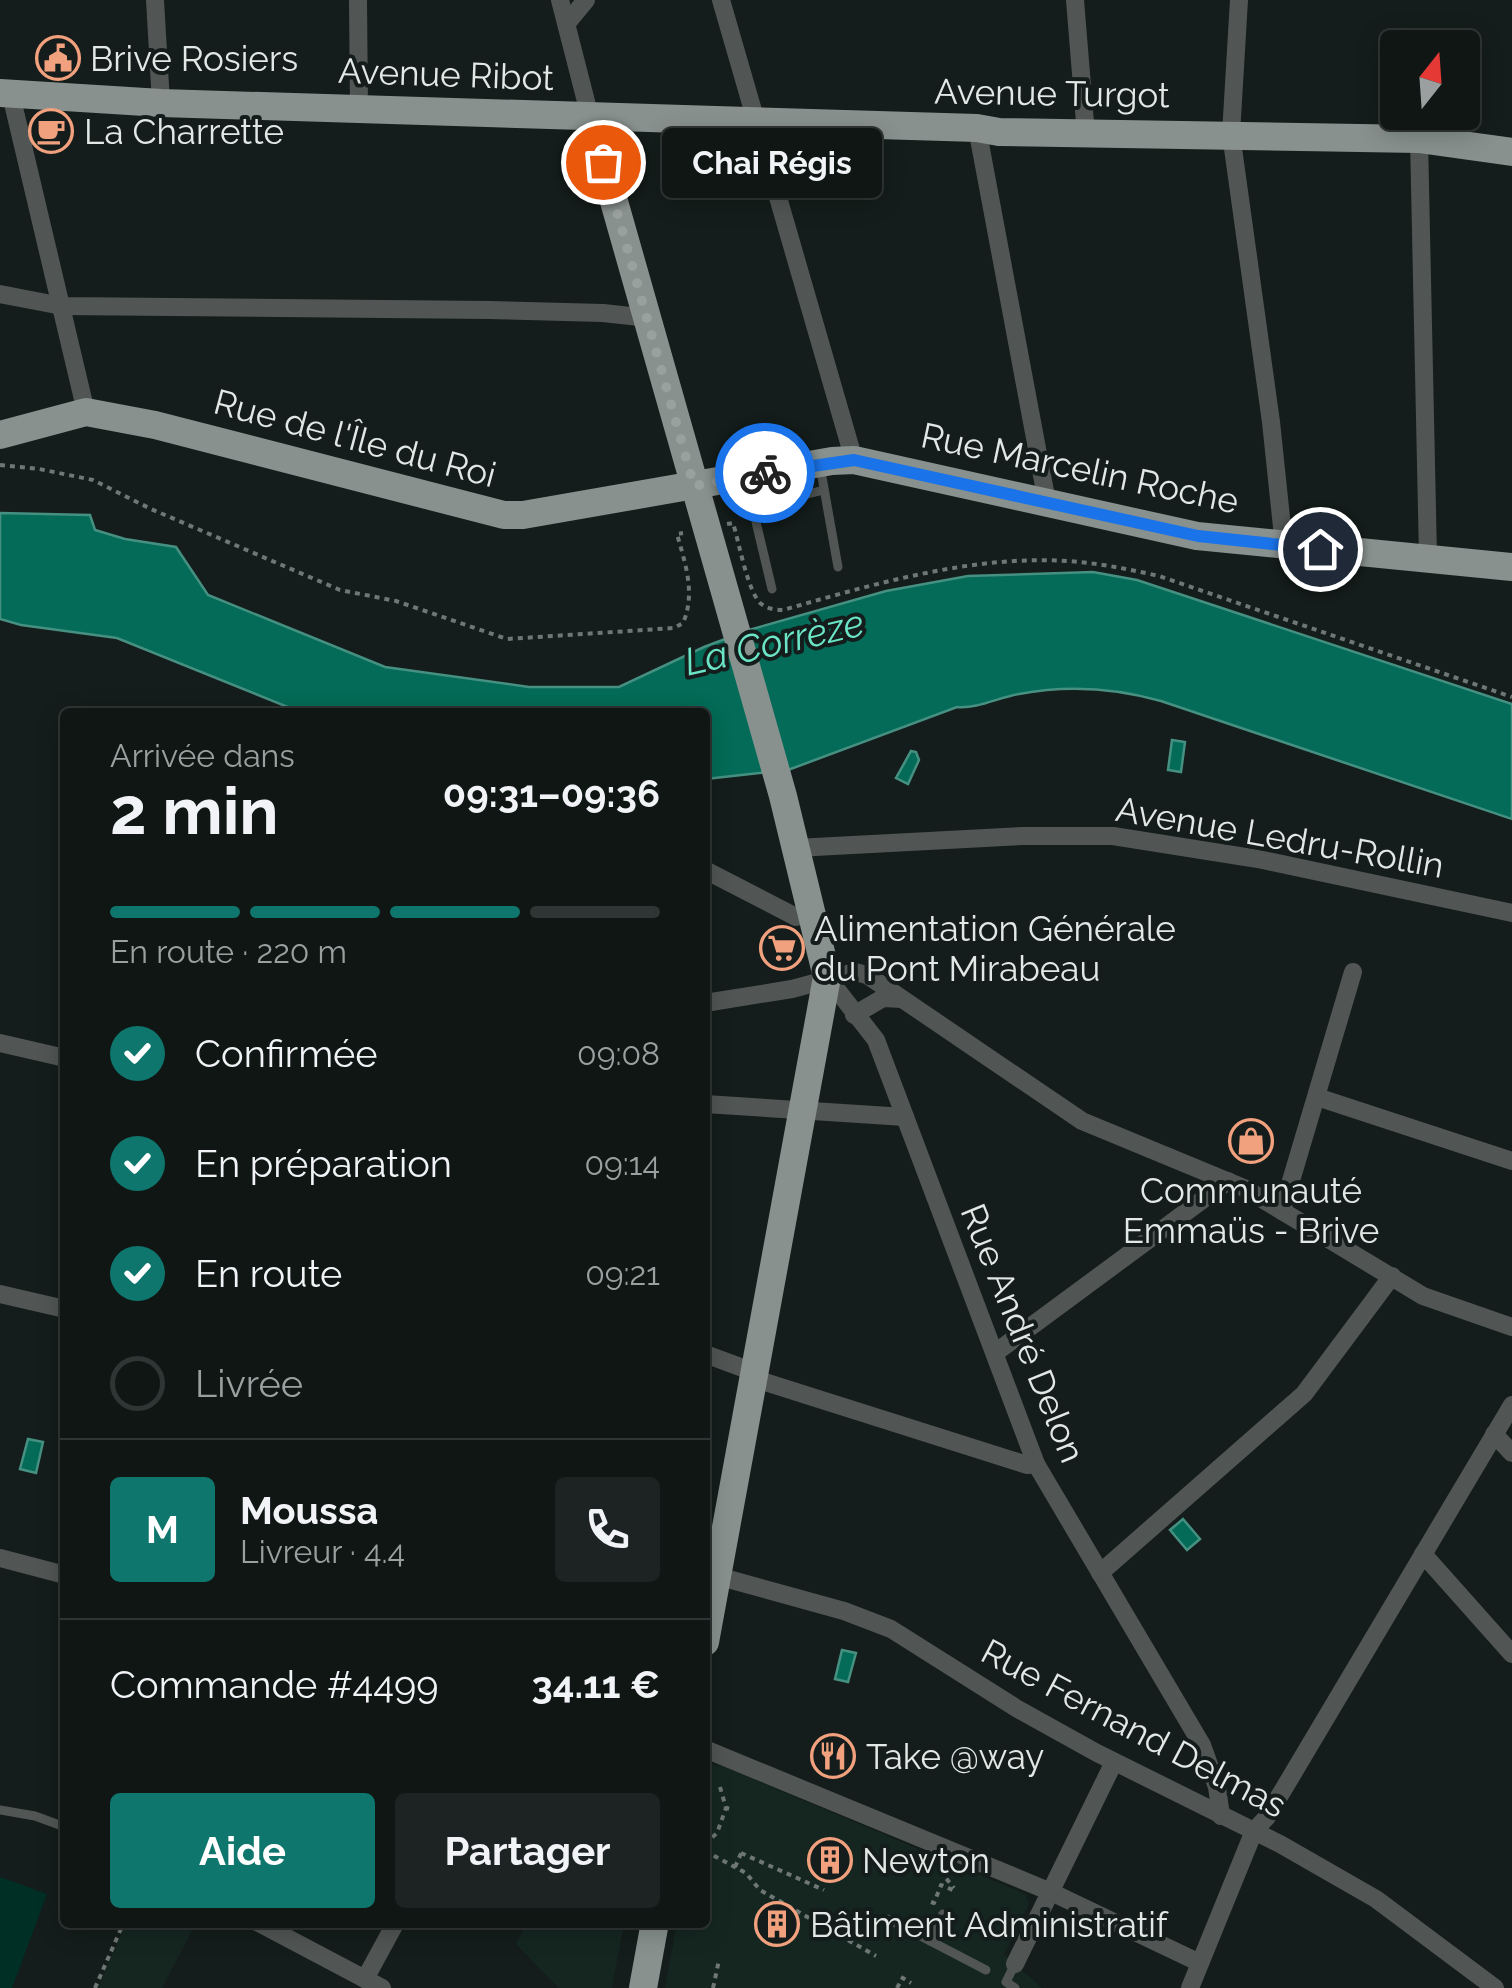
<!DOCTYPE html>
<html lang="fr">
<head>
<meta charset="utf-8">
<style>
  :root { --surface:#0f1614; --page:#1d2322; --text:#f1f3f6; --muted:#9b9fa0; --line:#2f3534; --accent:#0f766e }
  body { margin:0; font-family:Raleway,sans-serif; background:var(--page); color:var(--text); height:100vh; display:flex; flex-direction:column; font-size:38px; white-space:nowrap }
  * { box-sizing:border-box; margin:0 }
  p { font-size:32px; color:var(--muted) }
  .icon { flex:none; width:55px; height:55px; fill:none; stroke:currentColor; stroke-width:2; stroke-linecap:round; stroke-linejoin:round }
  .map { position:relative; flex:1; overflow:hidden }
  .panel { position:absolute; left:60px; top:708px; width:650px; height:1220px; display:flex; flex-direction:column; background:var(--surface); border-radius:10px; box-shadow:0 5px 25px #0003,0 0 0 2px var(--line) }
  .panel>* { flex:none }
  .needle { width:65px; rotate:17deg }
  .controls { position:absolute; left:1380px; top:30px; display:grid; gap:20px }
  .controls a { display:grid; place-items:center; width:100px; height:100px; border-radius:10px; background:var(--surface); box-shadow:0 5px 25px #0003,0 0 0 2px var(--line); font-size:50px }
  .pin { position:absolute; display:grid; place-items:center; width:85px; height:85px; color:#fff; margin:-42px; border:5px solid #fff; border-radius:50%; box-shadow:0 2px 10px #0007 }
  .courier { position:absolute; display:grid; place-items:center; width:100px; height:100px; margin:-50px; border:8px solid #1a73e8; border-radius:50%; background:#fff; color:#222; box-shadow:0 2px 12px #0007 }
  .bubble { position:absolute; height:70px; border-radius:10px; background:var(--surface); box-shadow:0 5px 25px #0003,0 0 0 2px var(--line); font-size:32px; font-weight:700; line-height:70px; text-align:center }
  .headline em { font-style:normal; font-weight:700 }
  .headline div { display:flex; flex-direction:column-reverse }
  .headline { display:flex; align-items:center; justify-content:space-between; height:170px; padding:0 50px }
  h1 { font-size:65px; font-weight:700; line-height:75px }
  .bar { display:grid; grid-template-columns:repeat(4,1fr); gap:15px 10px; align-content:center; height:120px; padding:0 50px }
  .bar i { height:12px; border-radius:8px; background:var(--line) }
  .bar .active { background:var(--accent) }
  .bar p { grid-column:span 4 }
  .line { display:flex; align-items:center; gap:25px; padding:0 50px; border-top:2px solid var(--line) }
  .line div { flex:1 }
  .round { display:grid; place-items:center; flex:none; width:105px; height:105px; border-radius:10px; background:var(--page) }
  ol { padding:0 50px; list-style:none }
  li { display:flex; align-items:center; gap:30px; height:110px }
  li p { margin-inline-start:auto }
  li .icon { padding:10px; border-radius:50%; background:var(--accent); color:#fff; stroke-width:4 }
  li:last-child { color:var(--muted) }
  li i { width:55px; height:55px; border:5px solid var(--line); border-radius:50% }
  .cta { display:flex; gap:20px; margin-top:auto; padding:20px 50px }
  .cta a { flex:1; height:115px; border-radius:10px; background:var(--accent); color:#fff; font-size:40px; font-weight:700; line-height:115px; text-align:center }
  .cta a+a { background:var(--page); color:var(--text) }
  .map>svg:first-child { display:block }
  .built { fill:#152621 }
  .green { fill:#002f25 }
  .water { fill:#036b57; stroke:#469082; stroke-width:2.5 }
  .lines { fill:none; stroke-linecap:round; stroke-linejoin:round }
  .path { stroke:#6f7774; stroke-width:4; stroke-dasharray:5 5; stroke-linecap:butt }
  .lane { stroke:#515654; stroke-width:9 }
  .street { stroke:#515654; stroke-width:18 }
  .primary { stroke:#88918e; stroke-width:28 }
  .done { stroke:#99a19e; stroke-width:10; stroke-dasharray:0 18 }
  .route { stroke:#1a73e8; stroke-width:12 }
  .labels { text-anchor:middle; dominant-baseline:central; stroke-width:8; stroke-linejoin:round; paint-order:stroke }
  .poi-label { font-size:35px; fill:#e1e8e5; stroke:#141d1b; text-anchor:start }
  .street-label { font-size:35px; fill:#e1e8e5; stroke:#141d1b }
  .water-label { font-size:38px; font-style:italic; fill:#6be5c6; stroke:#141d1b }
</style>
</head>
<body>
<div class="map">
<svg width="1512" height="1988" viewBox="0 0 1512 1988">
  <rect width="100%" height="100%" fill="#141d1b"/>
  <g class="built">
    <path d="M 712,1765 L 722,1766 L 1025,1894 L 1029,1904 L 1004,1954 L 1042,1988 L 665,1988 L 677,1923 L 705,1922 L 705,1769 Z"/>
    <path d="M 126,1923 L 196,1923 L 162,1988 L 98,1988 Z"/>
    <path d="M 527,1923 L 624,1923 L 612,1988 L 559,1988 L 516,1944 Z"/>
  </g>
  <path class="green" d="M 0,1877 L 47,1894 L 12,1988 L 0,1988 Z"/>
  <g class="water">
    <path d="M 0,513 L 90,515 L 95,530 L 125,539 L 176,547 L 208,595 L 385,667 L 529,687 L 619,687 L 704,647 L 749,630 L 886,591 L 968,576 L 1093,572 L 1137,580 L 1512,704 L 1512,819 L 1161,701 C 1115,688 1066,685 1019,694 C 999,697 978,709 957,707 L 788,770 L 705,779 L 705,712 L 300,712 L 117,638 L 21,625 L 0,619 Z"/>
    <path d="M 1172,740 L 1185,742 L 1181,772 L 1168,770 Z"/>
    <path d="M 911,751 L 916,752 L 919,760 L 908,784 L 896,778 Z"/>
    <path d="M 28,1439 L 43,1442 L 36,1473 L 20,1469 Z"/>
    <path d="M 1183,1519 L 1200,1539 L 1187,1550 L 1170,1530 Z"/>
    <path d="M 842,1650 L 856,1653 L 848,1682 L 835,1679 Z"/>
  </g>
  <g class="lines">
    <g class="path">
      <path d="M 0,465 L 39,469 L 93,480 L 151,509 L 340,590 L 396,601 L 507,639 L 674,628 L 683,623 C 696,593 685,563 677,534 L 683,533"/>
      <path d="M 727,524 L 733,523 C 739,542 747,589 760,603 C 767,609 775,610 783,610 C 874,584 972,555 1067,561 C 1098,563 1128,569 1159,576 L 1512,697"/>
      <path d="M 720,1787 L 726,1808 L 733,1809"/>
      <path d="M 705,1844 L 717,1833 L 726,1808"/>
      <path d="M 705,1851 L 746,1873 L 760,1890 L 876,1956"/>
      <path d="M 741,1853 L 824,1890"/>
      <path d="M 735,1867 L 743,1849"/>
      <path d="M 940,1871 L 954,1888"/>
      <path d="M 931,1902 L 934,1903 L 941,1885 L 953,1890"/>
      <path d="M 901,1977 L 911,1983"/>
      <path d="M 95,1988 L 124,1922"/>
      <path d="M 713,1988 L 719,1960"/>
      <path d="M 897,1988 L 902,1979"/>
    </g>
    <g class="lane">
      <path d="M 820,466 L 838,567"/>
      <path d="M 772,589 L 756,522 L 757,511 L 766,504 L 824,490"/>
      <path d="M 0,1810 L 35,1816 L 65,1827"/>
      <path d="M 888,1919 L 986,1970"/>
      <path d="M 930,1941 L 943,1914"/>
      <path d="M 1015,1964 L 1006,1982 L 1015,1988"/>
    </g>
    <g class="street">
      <path d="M 155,0 L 161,103"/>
      <path d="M 358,0 L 359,108"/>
      <path d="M 560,0 L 590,117"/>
      <path d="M 721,0 L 854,460"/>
      <path d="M 1075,0 L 1086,135"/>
      <path d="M 1239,0 L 1231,134 L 1271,422 L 1284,546"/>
      <path d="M 567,23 L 586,0"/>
      <path d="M 11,95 L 86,412"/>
      <path d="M 977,128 L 1047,502"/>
      <path d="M 1419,139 L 1428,557"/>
      <path d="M 0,294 L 62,306 L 489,310 L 603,313 L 649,318"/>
      <path d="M 796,848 L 1022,836 L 1113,836 L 1258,859 L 1512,913"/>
      <path d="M 705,870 L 796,917 L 813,914"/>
      <path d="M 827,977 L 876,1040 L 1036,1464 L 1202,1745 L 1217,1787 L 1221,1816"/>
      <path d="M 705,1003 L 792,989 L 855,972 L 867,975 L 1082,1121 L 1244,1188 L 1423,1296 L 1512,1327"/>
      <path d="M 854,1015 L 883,998 L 902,999"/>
      <path d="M 0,1043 L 65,1058"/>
      <path d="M 1317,1097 L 1512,1161"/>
      <path d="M 705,1104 L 905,1117"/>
      <path d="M 1282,1211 L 1353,972"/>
      <path d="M 0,1294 L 65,1309"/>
      <path d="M 995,1353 L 1228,1181"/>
      <path d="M 705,1354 L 743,1368 L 765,1382 L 1027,1465 L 1036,1464"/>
      <path d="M 1494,1434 L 1512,1453"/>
      <path d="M 1423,1554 L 1512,1654"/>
      <path d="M 0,1558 L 65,1575"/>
      <path d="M 1100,1573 L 1304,1394 L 1392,1276"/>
      <path d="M 710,1574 L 844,1611 L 891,1629 L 1016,1708 L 1097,1753 L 1280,1844 L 1376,1899 L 1495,1988"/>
      <path d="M 705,1749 L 1051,1892 L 1200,1963"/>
      <path d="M 257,1922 L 382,1988"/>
      <path d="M 1015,1964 L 1114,1762"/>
      <path d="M 365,1979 L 396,1922"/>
      <path d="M 1190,1988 L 1254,1831 L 1267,1817 L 1512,1405"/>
    </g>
    <g class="primary">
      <path d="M 0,93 L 161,103 L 977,128 L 999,132 L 1419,139 L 1512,152"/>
      <path d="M 590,117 L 783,796 L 827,977 L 705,1642"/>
      <path d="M 0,435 L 86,412 L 155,425 L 504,515 L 523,515 L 832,461 L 854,460 L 1197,536 L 1512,567"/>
      <path d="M 643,1988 L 655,1922"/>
    </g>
  </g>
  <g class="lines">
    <path class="done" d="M 603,162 L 694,486 L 765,473"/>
    <path class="route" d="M 765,473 L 854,460 L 1198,536 L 1320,549"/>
  </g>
  <defs>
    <g id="civic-ring" transform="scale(2.25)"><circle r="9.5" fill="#141d1b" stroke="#f2a17e" stroke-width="1.5"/><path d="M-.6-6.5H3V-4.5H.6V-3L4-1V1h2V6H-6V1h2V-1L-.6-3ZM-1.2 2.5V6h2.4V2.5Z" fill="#f2a17e"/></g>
    <g id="cafe-ring" transform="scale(2.25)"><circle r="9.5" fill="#141d1b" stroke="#f2a17e" stroke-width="1.5"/><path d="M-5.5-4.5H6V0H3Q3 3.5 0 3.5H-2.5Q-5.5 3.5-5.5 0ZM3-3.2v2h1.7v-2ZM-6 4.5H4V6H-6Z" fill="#f2a17e"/></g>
    <g id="supermarket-ring" transform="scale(2.25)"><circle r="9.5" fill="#141d1b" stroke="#f2a17e" stroke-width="1.5"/><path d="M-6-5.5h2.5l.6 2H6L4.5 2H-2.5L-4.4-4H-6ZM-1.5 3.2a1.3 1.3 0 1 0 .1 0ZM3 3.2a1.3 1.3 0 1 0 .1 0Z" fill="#f2a17e"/></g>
    <g id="shop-ring" transform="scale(2.25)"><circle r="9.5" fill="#141d1b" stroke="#f2a17e" stroke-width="1.5"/><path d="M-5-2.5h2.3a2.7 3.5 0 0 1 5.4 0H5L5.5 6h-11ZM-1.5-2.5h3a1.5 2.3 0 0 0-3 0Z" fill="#f2a17e"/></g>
    <g id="restaurant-ring" transform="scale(2.25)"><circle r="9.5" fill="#141d1b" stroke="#f2a17e" stroke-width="1.5"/><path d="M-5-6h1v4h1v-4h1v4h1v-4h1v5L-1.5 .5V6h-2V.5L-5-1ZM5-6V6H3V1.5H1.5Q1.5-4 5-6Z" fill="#f2a17e"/></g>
    <g id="building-ring" transform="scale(2.25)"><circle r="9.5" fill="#141d1b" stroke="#f2a17e" stroke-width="1.5"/><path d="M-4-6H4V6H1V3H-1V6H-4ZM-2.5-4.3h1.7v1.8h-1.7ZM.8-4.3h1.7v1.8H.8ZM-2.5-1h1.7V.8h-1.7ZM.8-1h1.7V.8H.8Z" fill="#f2a17e"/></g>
  </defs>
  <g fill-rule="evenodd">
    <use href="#civic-ring" x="58" y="58"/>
    <use href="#cafe-ring" x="51" y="131"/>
    <use href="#supermarket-ring" x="782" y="948"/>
    <use href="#shop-ring" x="1251" y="1141"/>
    <use href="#restaurant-ring" x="833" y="1756"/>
    <use href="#building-ring" x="830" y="1860"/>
    <use href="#building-ring" x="777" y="1924"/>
  </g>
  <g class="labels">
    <g class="poi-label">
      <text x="90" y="58">Brive Rosiers</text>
      <text x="84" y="131">La Charrette</text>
      <text x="814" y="928">Alimentation Générale<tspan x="814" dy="40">du Pont Mirabeau</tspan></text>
      <text x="1251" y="1190" text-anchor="middle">Communauté<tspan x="1251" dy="40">Emmaüs - Brive</tspan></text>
      <text x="866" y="1756">Take @way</text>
      <text x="862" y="1860">Newton</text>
      <text x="810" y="1924">Bâtiment Administratif</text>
    </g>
    <g class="street-label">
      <text transform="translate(446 74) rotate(2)">Avenue Ribot</text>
      <text transform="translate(1052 93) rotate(1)">Avenue Turgot</text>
      <text transform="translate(355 438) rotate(15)">Rue de l'Île du Roi</text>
      <text transform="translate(1080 468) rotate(12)">Rue Marcelin Roche</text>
      <text transform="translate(1280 837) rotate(10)">Avenue Ledru-Rollin</text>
      <text transform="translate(1023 1333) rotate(68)">Rue André Delon</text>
      <text transform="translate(1134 1728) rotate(28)">Rue Fernand Delmas</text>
    </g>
    <g class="water-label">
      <text transform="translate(774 642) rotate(-13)">La Corrèze</text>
    </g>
  </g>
</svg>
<div class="controls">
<a><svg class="needle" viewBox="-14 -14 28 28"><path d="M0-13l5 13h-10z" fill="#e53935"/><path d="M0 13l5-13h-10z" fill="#9b9fa0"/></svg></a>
</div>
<div class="pin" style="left:603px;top:162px;background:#ea580c"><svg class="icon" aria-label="bag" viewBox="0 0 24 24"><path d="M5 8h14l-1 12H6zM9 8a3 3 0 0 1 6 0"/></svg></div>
<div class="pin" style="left:1320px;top:549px;background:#1f2937"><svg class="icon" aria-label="home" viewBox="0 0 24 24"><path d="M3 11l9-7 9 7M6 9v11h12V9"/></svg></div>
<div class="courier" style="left:765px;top:473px"><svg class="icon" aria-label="bike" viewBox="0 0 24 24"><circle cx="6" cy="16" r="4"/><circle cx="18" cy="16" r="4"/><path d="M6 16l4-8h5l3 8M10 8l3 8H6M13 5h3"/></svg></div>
<div class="bubble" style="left:662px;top:128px;width:220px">Chai Régis</div>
<section class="panel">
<div class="headline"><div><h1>2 min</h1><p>Arrivée dans</p></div><em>09:31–09:36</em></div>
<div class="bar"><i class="active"></i><i class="active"></i><i class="active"></i><i></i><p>En route · 220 m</p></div>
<ol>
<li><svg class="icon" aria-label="check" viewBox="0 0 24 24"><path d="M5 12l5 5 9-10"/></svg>Confirmée<p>09:08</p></li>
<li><svg class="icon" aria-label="check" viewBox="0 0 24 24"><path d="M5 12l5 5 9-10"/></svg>En préparation<p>09:14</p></li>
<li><svg class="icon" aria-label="check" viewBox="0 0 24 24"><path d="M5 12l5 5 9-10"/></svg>En route<p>09:21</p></li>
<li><i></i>Livrée</li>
</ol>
<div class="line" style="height:180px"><b class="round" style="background:var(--accent);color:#fff">M</b><div><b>Moussa</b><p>Livreur · 4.4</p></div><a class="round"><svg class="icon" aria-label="phone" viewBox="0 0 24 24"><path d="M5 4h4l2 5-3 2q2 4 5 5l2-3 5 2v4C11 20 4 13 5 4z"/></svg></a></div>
<div class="line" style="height:130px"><div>Commande #4499</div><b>34.11 €</b></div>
<div class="cta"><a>Aide</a><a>Partager</a></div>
</section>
</div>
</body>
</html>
